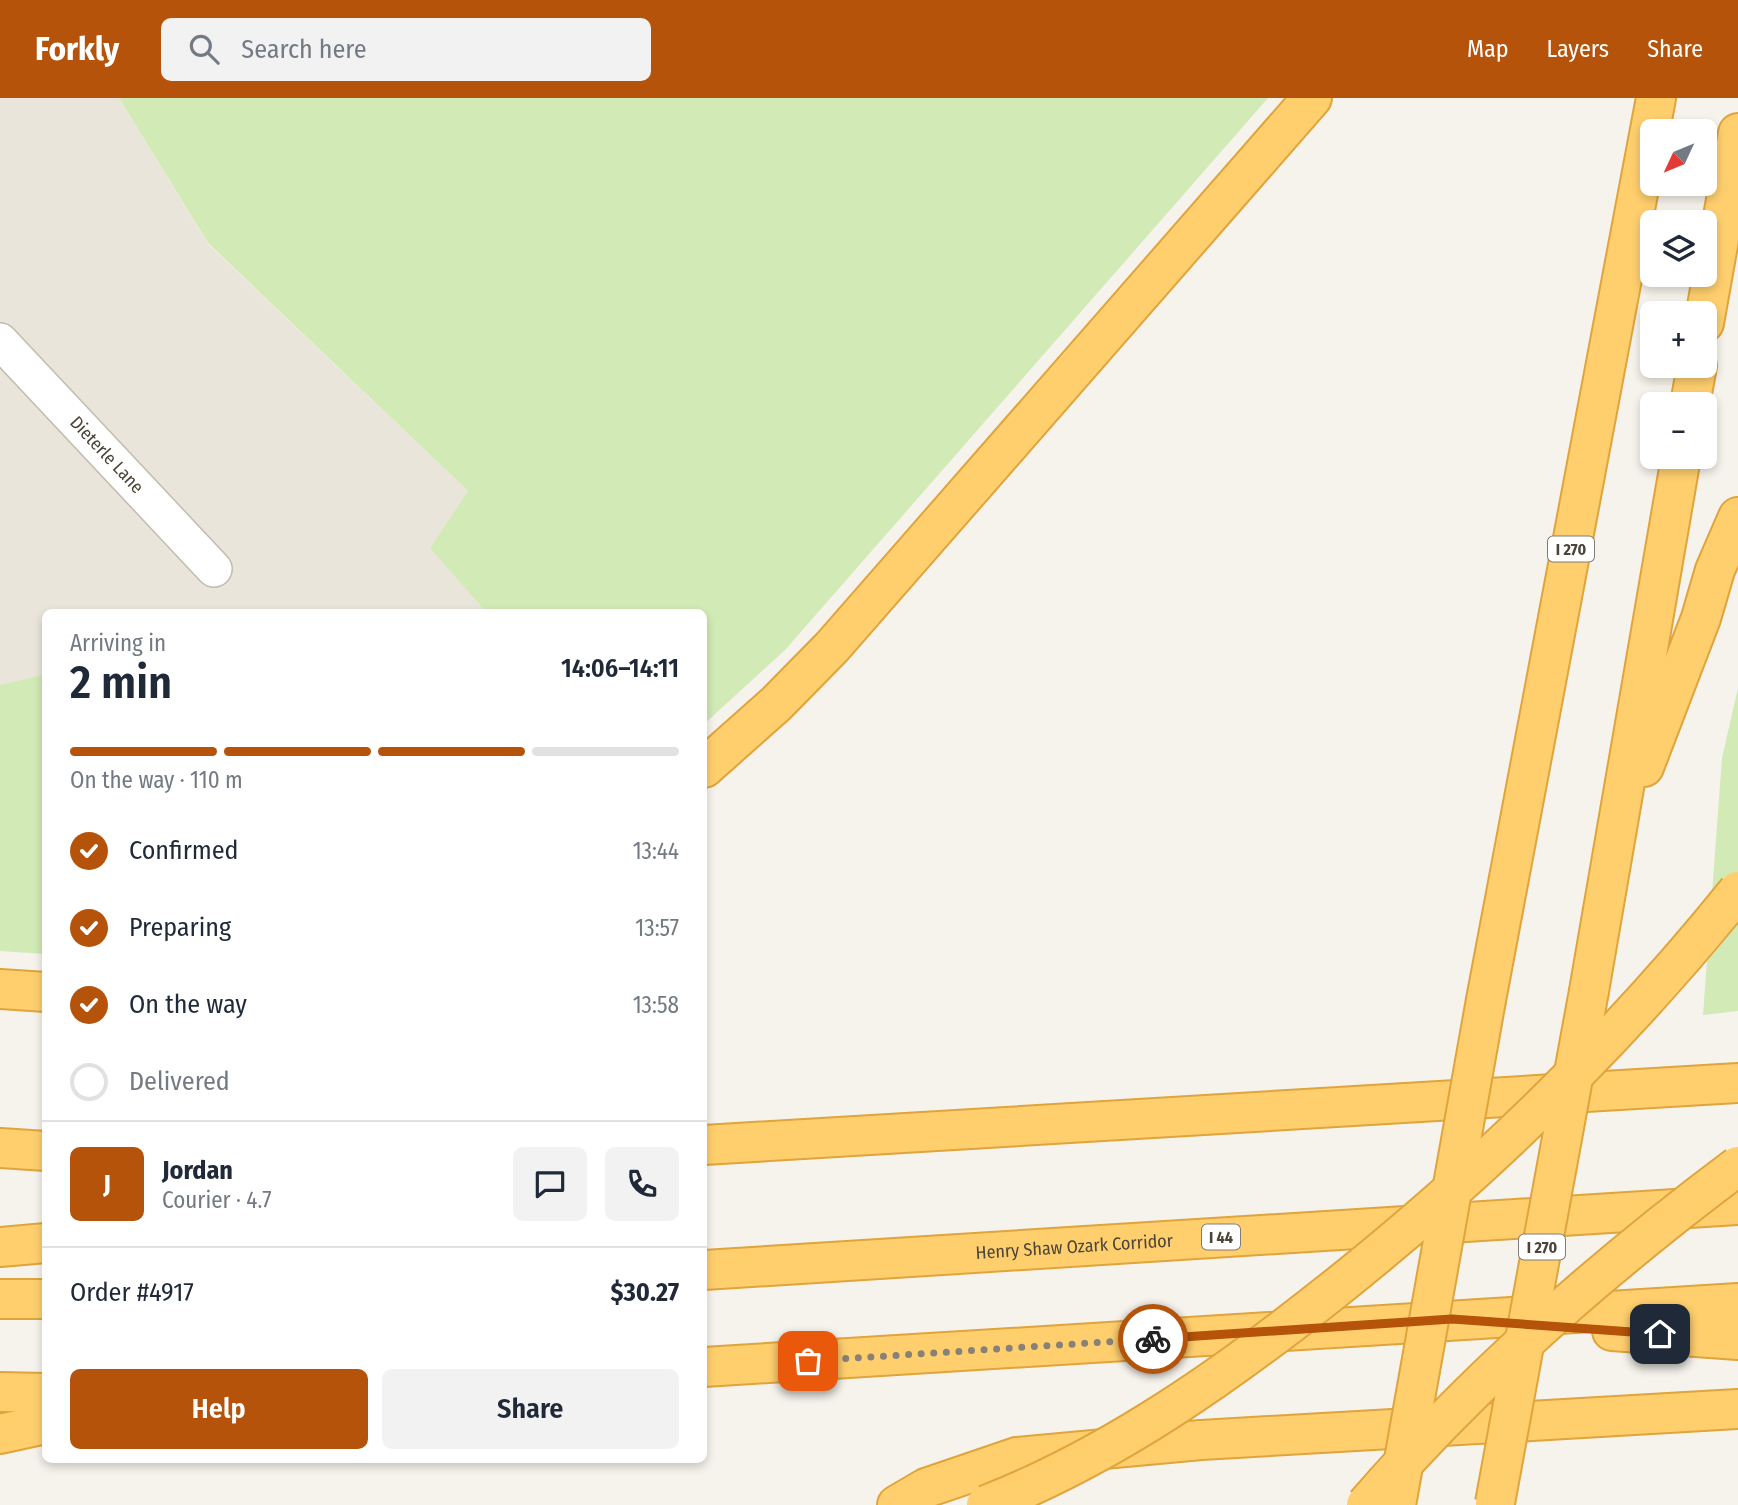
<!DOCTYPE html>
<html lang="en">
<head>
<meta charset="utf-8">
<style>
  :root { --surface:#fff; --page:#f2f2f3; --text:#1f2937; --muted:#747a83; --line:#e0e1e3; --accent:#b45309 }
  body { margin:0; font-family:"Fira Sans Condensed",sans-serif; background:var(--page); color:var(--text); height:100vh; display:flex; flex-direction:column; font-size:26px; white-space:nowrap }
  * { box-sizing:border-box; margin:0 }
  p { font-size:23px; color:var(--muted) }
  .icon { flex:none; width:38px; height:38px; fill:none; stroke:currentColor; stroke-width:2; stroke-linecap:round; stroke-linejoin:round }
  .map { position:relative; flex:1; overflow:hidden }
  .sheet { position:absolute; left:42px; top:511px; width:665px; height:854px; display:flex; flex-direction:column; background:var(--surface); border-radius:10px; box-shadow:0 4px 10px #0003 }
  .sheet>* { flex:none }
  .needle { width:46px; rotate:226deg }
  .fabs { position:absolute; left:1640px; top:21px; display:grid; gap:14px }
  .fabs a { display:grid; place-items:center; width:77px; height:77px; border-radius:10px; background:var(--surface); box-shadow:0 4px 10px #0003; font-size:35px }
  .pin { position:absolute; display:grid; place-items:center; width:60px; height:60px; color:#fff; margin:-30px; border-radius:14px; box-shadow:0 4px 10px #0006 }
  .courier { position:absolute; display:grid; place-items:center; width:70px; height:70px; margin:-35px; border:5px solid #b45309; border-radius:50%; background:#fff; color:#222; box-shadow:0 2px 9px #0007 }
  .summary em { font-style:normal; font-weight:600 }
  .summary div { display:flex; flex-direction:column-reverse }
  .summary { display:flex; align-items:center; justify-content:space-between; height:119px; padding:0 28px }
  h1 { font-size:46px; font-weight:600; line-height:52px }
  .bar { display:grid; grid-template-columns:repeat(4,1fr); gap:10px 7px; align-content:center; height:84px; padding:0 28px }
  .bar i { height:9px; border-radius:5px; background:var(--line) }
  .bar .current { background:var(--accent) }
  .bar p { grid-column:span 4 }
  .line { display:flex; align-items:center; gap:18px; padding:0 28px; border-top:2px solid var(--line) }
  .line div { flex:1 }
  .round { display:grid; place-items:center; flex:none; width:74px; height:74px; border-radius:10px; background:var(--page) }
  ol { padding:0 28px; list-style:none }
  li { display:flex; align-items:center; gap:21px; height:77px }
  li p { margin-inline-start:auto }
  li .icon { padding:7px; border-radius:50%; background:var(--accent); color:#fff; stroke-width:4 }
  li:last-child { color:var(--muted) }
  li i { width:38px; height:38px; border:4px solid var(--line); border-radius:50% }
  .cta { display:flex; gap:14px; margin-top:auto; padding:14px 28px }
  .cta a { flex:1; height:80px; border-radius:10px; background:var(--accent); color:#fff; font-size:28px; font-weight:600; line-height:80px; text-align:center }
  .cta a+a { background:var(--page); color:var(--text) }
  header { display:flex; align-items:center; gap:42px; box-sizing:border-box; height:98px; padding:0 35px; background:var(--accent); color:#fff }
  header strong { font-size:33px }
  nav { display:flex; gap:38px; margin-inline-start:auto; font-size:24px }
  .search { width:490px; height:63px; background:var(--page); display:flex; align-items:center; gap:18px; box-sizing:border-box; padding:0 24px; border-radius:10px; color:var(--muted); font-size:26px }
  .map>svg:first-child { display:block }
  .residential { fill:#eae5da }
  .green { fill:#d2eab5 }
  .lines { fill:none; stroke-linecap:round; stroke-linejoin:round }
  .street-casing { stroke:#c2bbae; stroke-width:38 }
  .highway-casing { stroke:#e0a43c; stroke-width:42 }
  .street { stroke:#fff; stroke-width:35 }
  .highway { stroke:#ffcf6e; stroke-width:38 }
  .highway-bridge-casing { stroke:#e0a43c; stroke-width:42; stroke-linecap:butt }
  .highway-bridge { stroke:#ffcf6e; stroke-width:38 }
  .done { stroke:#878178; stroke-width:7; stroke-dasharray:0 12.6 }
  .route { stroke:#b45309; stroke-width:9 }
  .labels { text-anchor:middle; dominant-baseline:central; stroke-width:6; stroke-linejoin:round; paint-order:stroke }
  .shield { fill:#fff; stroke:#817c74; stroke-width:2 }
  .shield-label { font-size:16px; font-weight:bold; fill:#4b4439 }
  .street-label { font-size:18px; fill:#4b4439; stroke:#fff }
</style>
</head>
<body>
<header>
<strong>Forkly</strong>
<div class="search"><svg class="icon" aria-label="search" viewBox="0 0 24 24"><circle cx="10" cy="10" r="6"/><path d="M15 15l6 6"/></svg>Search here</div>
<nav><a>Map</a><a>Layers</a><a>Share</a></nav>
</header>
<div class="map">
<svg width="1738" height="1407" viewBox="0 0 1738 1407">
  <rect width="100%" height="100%" fill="#f6f3ec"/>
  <path class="residential" d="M 0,0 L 119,0 L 208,146 L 468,393 L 431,450 L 486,514 L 46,514 L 45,576 L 0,587 Z"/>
  <g class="green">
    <path d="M 119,0 L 1268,0 L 785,552 L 704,626 L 704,514 L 486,514 L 430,450 L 468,393 L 208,145 Z"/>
    <path d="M 45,576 L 45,856 L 0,853 L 0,587 Z"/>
    <path d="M 1738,590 L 1738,913 L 1703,917 L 1722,660 Z"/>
  </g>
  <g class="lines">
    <g class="street-casing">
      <g id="street">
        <path id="s1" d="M 0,243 L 214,471"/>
      </g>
    </g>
    <g class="highway-casing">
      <g id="highway">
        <path d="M 1704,225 L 1738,35"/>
        <path d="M 1690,306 L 1697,268"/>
        <path d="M 1644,669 L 1701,520 L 1715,472 L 1738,419"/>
        <path d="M 704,670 L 776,606 L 832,549 L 1312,0"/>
        <path d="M 0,891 L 46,894"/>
        <path d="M 1589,893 L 1681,359"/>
        <path d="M 1486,902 L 1656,0"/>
        <path d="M 704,1047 L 1738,985"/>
        <path d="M 0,1050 L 46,1053"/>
        <path d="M 0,1149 L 46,1145"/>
        <path id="s2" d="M 704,1172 L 1738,1107"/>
        <path d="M 0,1201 L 46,1201"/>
        <path d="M 1612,1233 L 1738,1242"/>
        <path d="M 704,1269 L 1738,1205"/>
        <path d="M 0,1294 L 46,1295"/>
        <path d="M 0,1336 L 46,1326"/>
        <path d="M 897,1407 L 926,1390 L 1017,1359 L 1201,1342 L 1738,1311"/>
      </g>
    </g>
    <use href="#street" class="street"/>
    <use href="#highway" class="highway"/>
    <g class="highway-bridge-casing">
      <g id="highway-bridge">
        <path d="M 1495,1405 L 1589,893"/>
        <path d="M 986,1407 C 1114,1357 1229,1275 1336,1190 C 1484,1072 1619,941 1738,793"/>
        <path d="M 1366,1407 C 1476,1279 1603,1169 1738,1068"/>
        <path d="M 1396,1407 L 1486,902"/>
      </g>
    </g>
    <use href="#highway-bridge" class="highway-bridge"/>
  </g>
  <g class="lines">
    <path class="done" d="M 808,1263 L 1153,1241"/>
    <path class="route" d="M 1153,1241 L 1452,1221 L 1660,1236"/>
  </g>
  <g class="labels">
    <g class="shield">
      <rect x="1548" y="438.5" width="46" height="25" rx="5"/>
      <rect x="1202" y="1126.5" width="38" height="25" rx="5"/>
      <rect x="1519" y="1136.5" width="46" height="25" rx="5"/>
    </g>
    <g class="shield-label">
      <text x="1571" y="451">I 270</text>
      <text x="1221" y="1139">I 44</text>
      <text x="1542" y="1149">I 270</text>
    </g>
    <g class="street-label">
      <text stroke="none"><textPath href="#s1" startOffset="156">Dieterle Lane</textPath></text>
      <text stroke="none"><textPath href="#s2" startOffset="371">Henry Shaw Ozark Corridor</textPath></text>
    </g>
  </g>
</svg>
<div class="fabs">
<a><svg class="needle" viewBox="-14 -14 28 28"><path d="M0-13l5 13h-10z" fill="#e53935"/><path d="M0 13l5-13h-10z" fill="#747a83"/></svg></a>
<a><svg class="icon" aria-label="layers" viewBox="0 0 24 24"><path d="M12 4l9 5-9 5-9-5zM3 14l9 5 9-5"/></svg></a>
<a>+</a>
<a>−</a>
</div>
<div class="pin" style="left:808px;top:1263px;background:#ea580c"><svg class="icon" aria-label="bag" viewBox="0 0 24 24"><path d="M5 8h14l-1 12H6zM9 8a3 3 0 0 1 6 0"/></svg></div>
<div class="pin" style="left:1660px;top:1236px;background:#1f2937"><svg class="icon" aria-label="home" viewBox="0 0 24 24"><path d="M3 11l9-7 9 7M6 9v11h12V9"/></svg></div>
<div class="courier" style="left:1153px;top:1241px"><svg class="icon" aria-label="bike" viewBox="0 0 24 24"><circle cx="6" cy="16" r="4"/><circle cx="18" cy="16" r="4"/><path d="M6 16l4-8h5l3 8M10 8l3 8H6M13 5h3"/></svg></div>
<section class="sheet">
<div class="summary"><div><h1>2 min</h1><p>Arriving in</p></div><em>14:06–14:11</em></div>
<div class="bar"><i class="current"></i><i class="current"></i><i class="current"></i><i></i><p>On the way · 110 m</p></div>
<ol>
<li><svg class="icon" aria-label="check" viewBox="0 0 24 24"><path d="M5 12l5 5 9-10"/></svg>Confirmed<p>13:44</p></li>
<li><svg class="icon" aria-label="check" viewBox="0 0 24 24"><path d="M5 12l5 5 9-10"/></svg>Preparing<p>13:57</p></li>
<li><svg class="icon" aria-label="check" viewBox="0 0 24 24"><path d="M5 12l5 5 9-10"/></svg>On the way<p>13:58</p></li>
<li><i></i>Delivered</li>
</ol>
<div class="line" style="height:126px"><b class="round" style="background:var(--accent);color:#fff">J</b><div><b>Jordan</b><p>Courier · 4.7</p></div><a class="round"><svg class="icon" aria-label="chat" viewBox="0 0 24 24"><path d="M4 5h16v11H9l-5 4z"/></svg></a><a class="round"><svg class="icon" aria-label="phone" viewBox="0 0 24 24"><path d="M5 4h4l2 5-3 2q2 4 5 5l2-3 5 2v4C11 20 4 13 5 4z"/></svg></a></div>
<div class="line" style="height:91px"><div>Order #4917</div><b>$30.27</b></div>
<div class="cta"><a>Help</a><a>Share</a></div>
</section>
</div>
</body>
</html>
